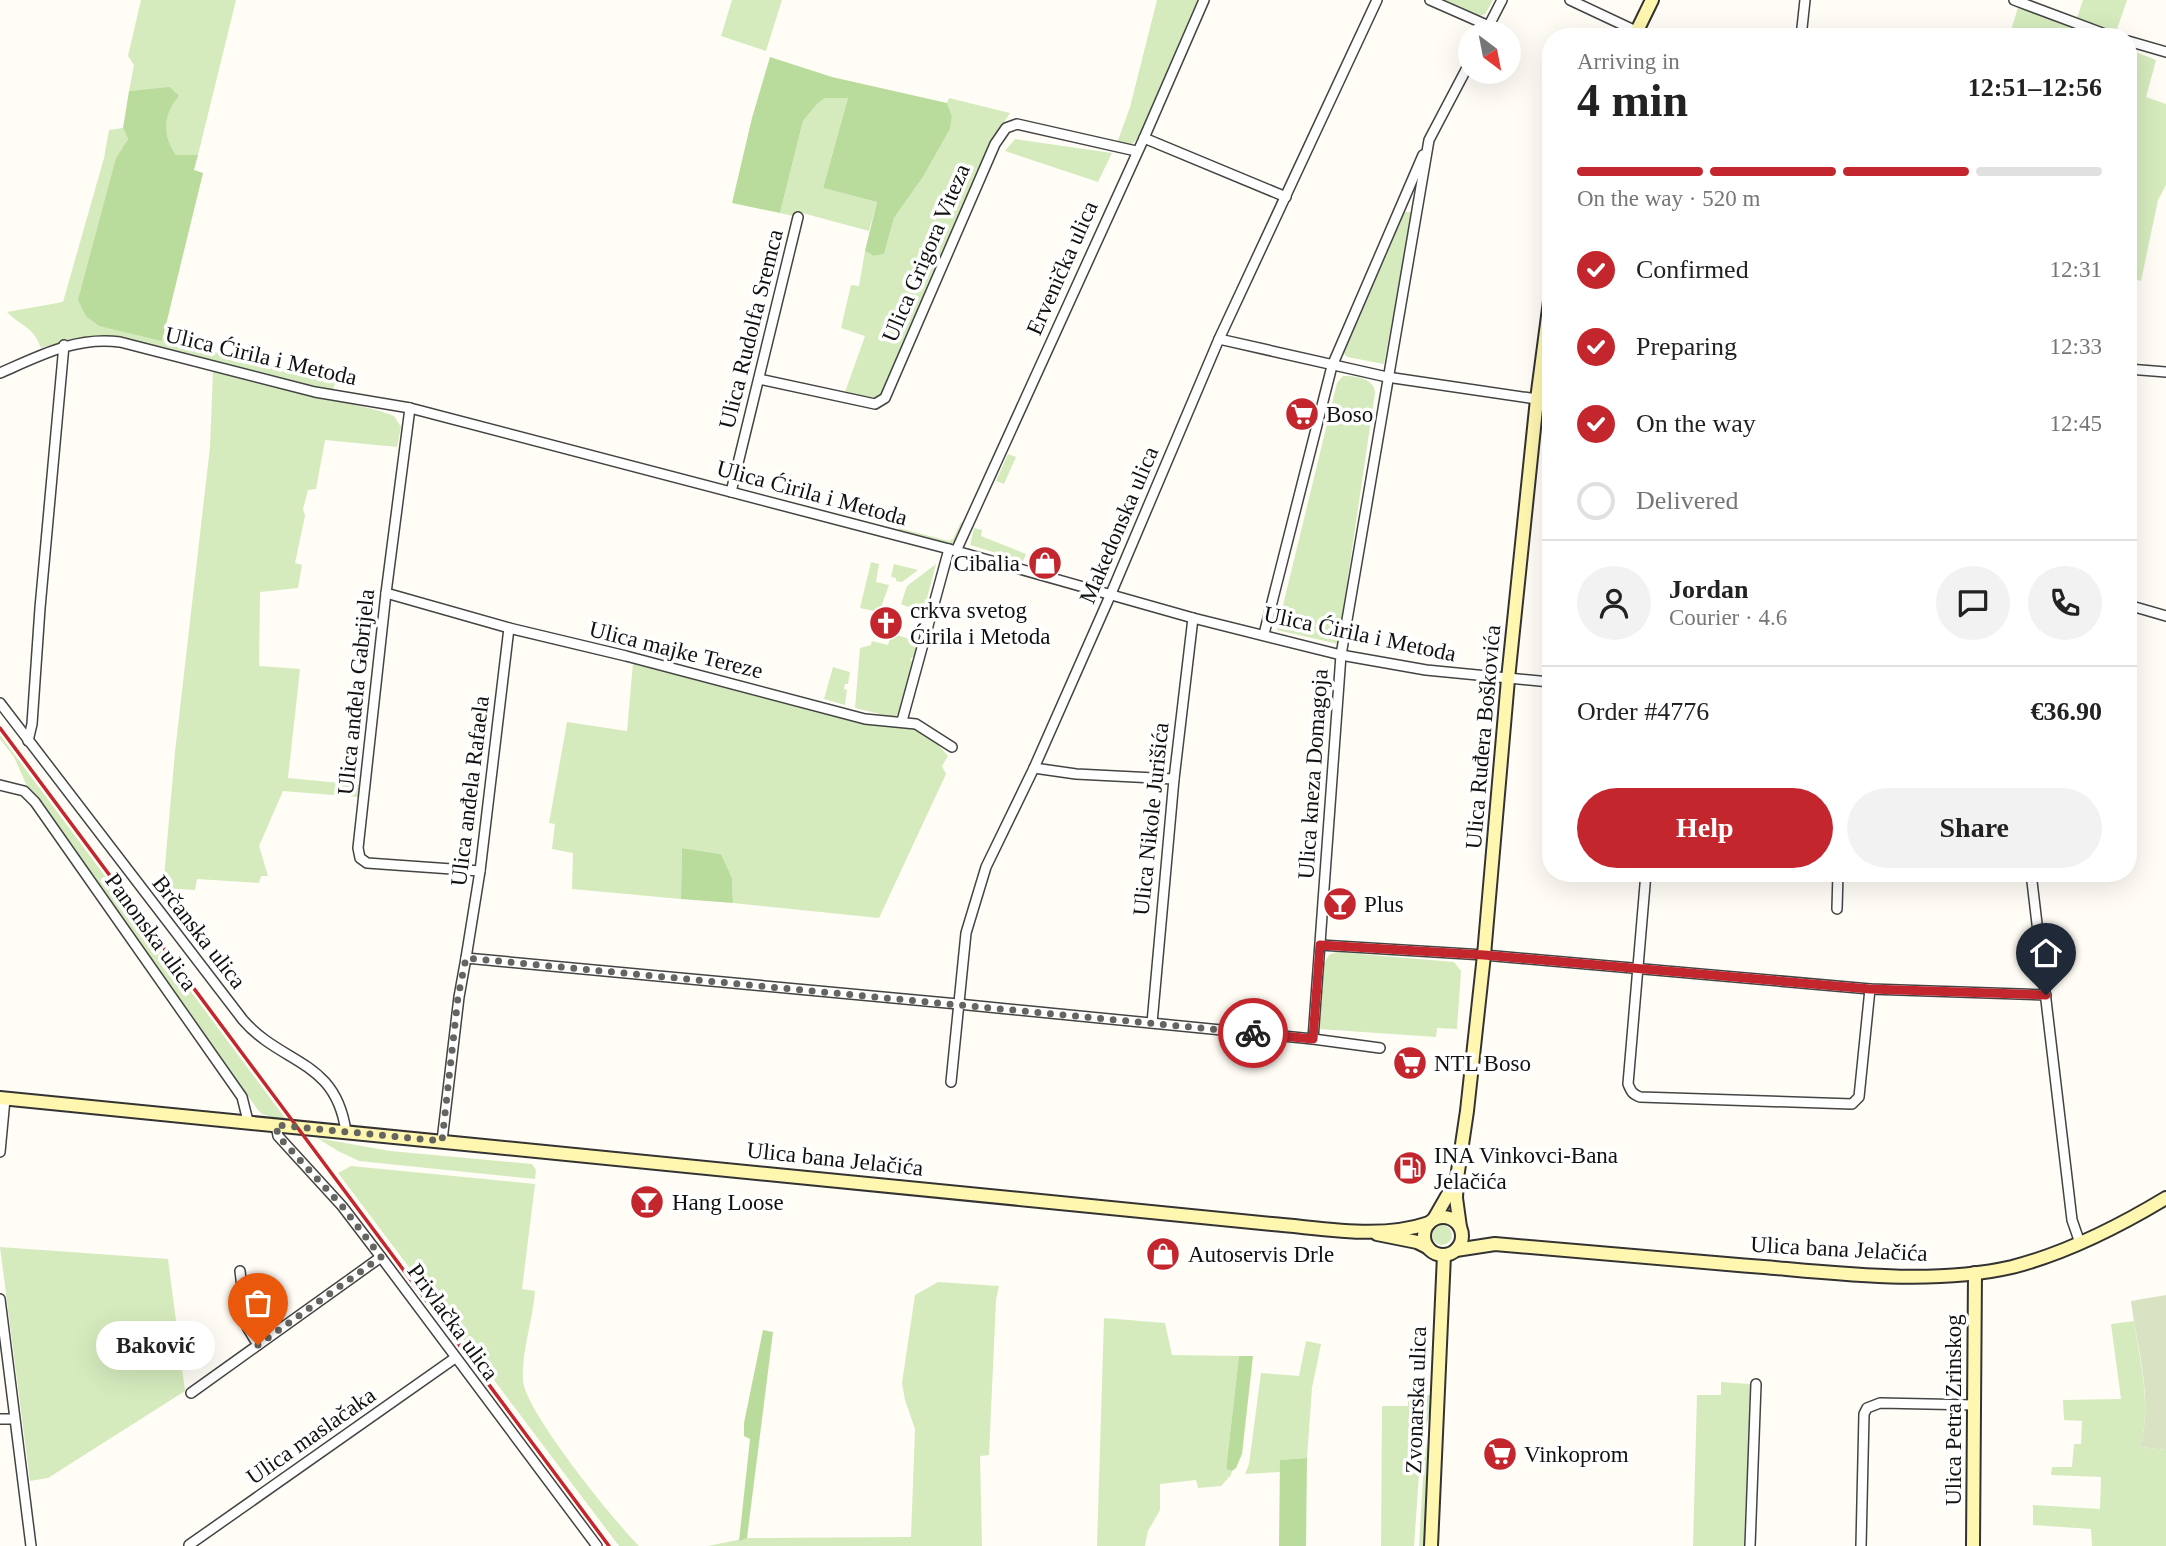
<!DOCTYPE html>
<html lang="en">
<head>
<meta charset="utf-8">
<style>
  :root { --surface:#fff; --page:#f2f2f2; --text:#222; --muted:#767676; --line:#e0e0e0; --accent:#c4262e }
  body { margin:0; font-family:Georgia,serif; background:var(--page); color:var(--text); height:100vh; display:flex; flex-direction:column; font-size:26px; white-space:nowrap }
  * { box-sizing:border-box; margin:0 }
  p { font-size:23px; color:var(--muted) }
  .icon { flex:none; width:38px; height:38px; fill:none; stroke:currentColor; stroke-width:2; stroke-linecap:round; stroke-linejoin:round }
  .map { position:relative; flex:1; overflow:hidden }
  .side { position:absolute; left:1542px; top:28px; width:595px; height:854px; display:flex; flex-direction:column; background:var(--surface); border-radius:28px; box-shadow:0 7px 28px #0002 }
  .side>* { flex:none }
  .needle { width:46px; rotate:148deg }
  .buttons { position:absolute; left:1458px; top:21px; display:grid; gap:14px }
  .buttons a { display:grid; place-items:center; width:63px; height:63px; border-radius:50%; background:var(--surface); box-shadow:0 7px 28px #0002; font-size:35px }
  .pin { position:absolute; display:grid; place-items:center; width:60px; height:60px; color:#fff; margin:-72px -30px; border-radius:50% 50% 50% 0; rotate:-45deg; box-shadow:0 0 7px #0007 }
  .pin .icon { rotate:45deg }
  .courier { position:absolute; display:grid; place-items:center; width:70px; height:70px; margin:-35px; border:5px solid #c4262e; border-radius:50%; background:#fff; color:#222; box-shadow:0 2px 9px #0007 }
  .bubble { position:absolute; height:49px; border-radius:24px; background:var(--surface); box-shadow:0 7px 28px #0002; font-size:23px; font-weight:700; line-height:49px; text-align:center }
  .head em { font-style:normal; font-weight:700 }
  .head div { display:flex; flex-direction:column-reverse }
  .head { display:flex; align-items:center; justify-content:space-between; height:119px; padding:0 35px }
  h1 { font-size:46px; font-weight:700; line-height:52px }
  .bar { display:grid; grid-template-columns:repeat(4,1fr); gap:10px 7px; align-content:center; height:84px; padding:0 35px }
  .bar i { height:9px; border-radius:5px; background:var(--line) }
  .bar .on { background:var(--accent) }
  .bar p { grid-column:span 4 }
  .line { display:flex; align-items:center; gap:18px; padding:0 35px; border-top:2px solid var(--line) }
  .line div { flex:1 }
  .round { display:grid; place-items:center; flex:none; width:74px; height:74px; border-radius:37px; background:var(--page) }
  ol { padding:0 35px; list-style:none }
  li { display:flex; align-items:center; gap:21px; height:77px }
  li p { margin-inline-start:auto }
  li .icon { padding:7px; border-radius:50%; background:var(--accent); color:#fff; stroke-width:4 }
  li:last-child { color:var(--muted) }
  li i { width:38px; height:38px; border:4px solid var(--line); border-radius:50% }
  .cta { display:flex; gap:14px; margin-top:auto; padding:14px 35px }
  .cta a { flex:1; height:80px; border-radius:42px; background:var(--accent); color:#fff; font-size:28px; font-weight:700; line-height:80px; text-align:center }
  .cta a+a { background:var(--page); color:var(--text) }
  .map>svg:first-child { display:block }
  .green { fill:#d5ebbd }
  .forest { fill:#b9dc9c }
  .cemetery { fill:#d9e3c4 }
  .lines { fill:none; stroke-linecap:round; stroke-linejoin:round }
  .street-casing { stroke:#444; stroke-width:12 }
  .secondary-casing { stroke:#333; stroke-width:16 }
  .street { stroke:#fff; stroke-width:9 }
  .secondary { stroke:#fff6b0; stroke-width:12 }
  .rail { stroke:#c4262e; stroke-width:3.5 }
  .done { stroke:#646461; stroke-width:7; stroke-dasharray:0 12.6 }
  .route { stroke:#c4262e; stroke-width:9 }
  .labels { text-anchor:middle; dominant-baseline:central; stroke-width:7; stroke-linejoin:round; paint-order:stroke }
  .street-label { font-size:23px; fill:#111; stroke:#fff }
  .poi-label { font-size:23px; fill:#111; stroke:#fff; text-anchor:start }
</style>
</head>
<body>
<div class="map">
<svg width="2166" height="1546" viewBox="0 0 2166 1546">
  <rect width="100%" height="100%" fill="#fffdf5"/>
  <g class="green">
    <path d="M 141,0 L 236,0 L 198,155 L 176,155 C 162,135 163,114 178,96 L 170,88 L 129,91 L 134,65 L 128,56 Z"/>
    <path d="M 732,0 L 782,0 L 766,51 L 721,36 Z"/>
    <path d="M 1157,0 L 1199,0 L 1138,137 C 1132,147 1128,146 1117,143 L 1130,107 Z"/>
    <path d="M 1440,0 L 1493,0 L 1485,14 L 1479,16 Z"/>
    <path d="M 2083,0 L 2127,0 L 2115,35 L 2077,18 Z"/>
    <path d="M 2019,4 L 2074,25 L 2071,37 L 2009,37 Z"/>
    <path d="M 2128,49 L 2156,60 L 2146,97 L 2166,104 L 2166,185 L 2158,200 L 2141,281 L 2130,278 L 2129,287 Z"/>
    <path d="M 825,98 L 848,98 L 823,188 L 877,202 L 869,231 L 795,211 L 793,216 L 780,213 L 803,121 L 817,104 Z"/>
    <path d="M 949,98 L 1010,113 L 990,144 L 881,395 L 877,399 L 867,400 L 844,395 L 865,336 L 841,328 L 851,285 L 859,286 L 865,251 L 874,256 L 884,254 L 894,218 L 923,177 L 950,129 L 952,116 L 947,103 Z"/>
    <path d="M 123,128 L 128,139 L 116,158 L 108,197 L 82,286 L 161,341 L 164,337 L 263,366 L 335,383 L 333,391 C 298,382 263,375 229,365 C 167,348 105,327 41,348 C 32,325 24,329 7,312 L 63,302 L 104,158 L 109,130 Z"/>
    <path d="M 1015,139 L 1112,153 L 1098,182 L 1005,151 Z"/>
    <path d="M 1403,212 L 1410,212 L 1412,215 L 1384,364 L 1347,357 L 1342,351 Z"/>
    <path d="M 213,370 L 380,411 L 394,416 L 401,427 L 397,447 L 325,440 L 316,489 L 308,490 L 303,509 L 305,516 L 295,563 L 302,565 L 298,588 L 260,592 L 259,666 L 300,669 L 288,778 L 361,785 L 359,797 L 283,791 L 259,846 L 268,876 L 261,876 L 259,883 L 197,879 L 195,890 L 163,888 L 175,752 L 210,447 Z"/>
    <path d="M 1343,376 C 1356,376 1374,378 1375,393 L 1338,644 L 1277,630 L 1337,383 Z"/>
    <path d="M 1008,454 L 1016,457 L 1004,484 L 996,481 Z"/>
    <path d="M 961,522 L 964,523 L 955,542 L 950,546 L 898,533 L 899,528 L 949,541 L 953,539 Z"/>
    <path d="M 974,528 L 982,530 L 981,536 L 1026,554 L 1023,561 L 970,545 Z"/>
    <path d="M 871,562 L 879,564 L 876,582 L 889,585 L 881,607 L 876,608 L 874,611 L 860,608 Z"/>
    <path d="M 894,564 L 918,570 L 902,582 L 896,581 L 896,578 L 891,577 Z"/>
    <path d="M 936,564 L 921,621 L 908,615 L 911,608 L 901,604 L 907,586 Z"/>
    <path d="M 897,635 L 919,642 L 916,655 L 910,659 L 914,664 L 899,714 L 893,717 L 855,708 L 860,648 L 871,645 L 872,641 L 888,645 L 890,638 Z"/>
    <path d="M 633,663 L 814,709 L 917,729 L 929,735 L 948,756 L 942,766 L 946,774 L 879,918 L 733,903 L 732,878 L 721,854 L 682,848 L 681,899 L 572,889 L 573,853 L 552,849 L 555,824 L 549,823 L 567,722 L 627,731 Z"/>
    <path d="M 833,667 L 850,672 L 848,684 L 845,684 L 844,689 L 847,690 L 845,705 L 824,699 Z"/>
    <path d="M 0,735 L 288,1122 L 262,1114 L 258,1110 L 26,784 L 14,757 L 0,739 Z"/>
    <path d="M 1336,952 L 1454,962 L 1461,971 L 1457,1029 L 1437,1028 L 1436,1037 L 1319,1029 L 1324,963 L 1329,955 Z"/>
    <path d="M 317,1138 L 390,1151 L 532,1164 L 536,1170 L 535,1179 L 359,1161 L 338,1151 Z"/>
    <path d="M 351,1166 L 535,1184 L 522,1289 L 535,1291 C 533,1320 521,1353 523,1381 C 526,1412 614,1521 639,1546 L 619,1546 L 338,1173 Z"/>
    <circle cx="1442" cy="1235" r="10"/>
    <path d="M 0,1247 L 168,1259 L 185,1391 L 48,1478 L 30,1481 Z"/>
    <path d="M 938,1282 L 999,1286 L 996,1300 L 989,1455 L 980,1456 L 982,1546 L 708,1546 L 747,1538 L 911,1537 L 915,1429 L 905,1400 L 902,1383 L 915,1295 Z"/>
    <path d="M 1104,1318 L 1165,1323 L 1172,1355 L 1239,1356 L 1226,1469 L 1232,1471 L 1231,1475 L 1221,1486 L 1198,1488 L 1196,1480 L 1160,1484 L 1160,1510 L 1148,1531 L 1145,1546 L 1097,1546 Z"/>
    <path d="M 2134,1321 C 2140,1363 2152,1405 2140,1447 L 2166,1450 L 2166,1546 L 2092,1546 L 2091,1529 L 2033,1525 L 2033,1505 L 2100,1509 L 2101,1477 L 2051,1475 L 2052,1467 L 2072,1467 L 2074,1444 L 2081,1444 L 2082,1421 L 2064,1420 L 2063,1400 L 2121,1399 L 2111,1324 Z"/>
    <path d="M 1306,1341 L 1321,1344 L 1312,1388 L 1307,1458 L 1280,1460 L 1280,1472 L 1245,1474 L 1249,1464 L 1261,1373 L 1299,1376 Z"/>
    <path d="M 1721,1382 L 1751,1384 L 1744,1546 L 1693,1546 L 1697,1395 L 1721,1395 Z"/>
    <path d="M 1408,1395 L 1430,1395 L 1430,1411 L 1421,1446 L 1414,1546 L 1381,1546 L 1382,1406 L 1408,1406 Z"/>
    <path d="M 1430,1426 L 1425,1546 L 1419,1546 L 1424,1459 Z"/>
  </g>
  <g class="forest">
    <path d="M 770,57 L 832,77 L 947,103 L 952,116 L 950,129 L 923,177 L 894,218 L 884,254 L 874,256 L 865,251 L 877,202 L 823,188 L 848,98 L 825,98 L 817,104 L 803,121 L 780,213 L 732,203 L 752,118 Z"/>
    <path d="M 170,87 L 179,96 C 163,114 162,135 176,155 L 198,155 L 194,170 L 203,173 L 162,341 L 99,326 L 86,316 L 78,300 L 116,158 L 128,139 L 123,128 L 129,91 Z"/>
    <path d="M 682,848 L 721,854 L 732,878 L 733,903 L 681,899 Z"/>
    <path d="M 763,1330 L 773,1332 L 747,1538 L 739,1541 L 750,1439 L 744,1436 L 744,1423 Z"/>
    <path d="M 1239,1356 L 1253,1356 L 1242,1454 L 1236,1468 L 1232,1471 L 1226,1469 Z"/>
    <path d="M 1307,1458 L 1306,1546 L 1279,1546 L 1280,1460 Z"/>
  </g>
  <path class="cemetery" d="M 2166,1295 L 2166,1450 L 2140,1447 C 2154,1400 2137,1349 2131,1301 Z"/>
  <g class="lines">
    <g class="street-casing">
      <g id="street">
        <path d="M 1430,0 L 1489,26"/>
        <path d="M 1570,0 L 1636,31"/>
        <path d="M 2014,0 L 2113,37"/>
        <path d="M 1485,33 L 1502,0"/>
        <path d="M 1801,37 L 1805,0"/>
        <path d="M 2128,41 L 2166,52"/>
        <path d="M 1144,138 L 1286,197"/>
        <path d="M 1219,339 L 1387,377 L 1550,401"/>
        <path d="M 2128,369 L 2166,372"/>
        <path d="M 0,373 C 39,356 76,336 120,342 L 315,392 L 410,408 L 949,549 L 1193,618 L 1341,655 L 1426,670 L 1550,682"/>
        <path d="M 759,379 L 875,404 L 885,398 L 995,144 L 1006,128 L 1017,124 L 1136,151"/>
        <path d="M 410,408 L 386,593 L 358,848 L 360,858 L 367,863 L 480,871"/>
        <path d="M 731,492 L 798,217"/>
        <path d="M 956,551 L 1144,138 L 1204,0"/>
        <path d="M 386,593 L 509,628 L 626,656 L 865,719 L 916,724 L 952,747"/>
        <path d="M 2128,605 L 2166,616"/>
        <path d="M 1264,634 L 1332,366 L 1423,155"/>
        <path d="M 0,703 L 243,1020 C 282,1065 336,1059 346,1132"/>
        <path d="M 902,721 L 949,549"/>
        <path d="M 28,741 L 32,724 L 40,608 L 64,345"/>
        <path d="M 1034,768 L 1076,774 L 1174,779"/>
        <path d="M 0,785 L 24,791 L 35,802 L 242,1097 L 248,1121"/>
        <path d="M 1646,873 L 1628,1084 C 1631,1091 1632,1094 1640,1097 L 1852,1104 L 1859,1097 L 1870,989"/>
        <path d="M 2031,873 L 2072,1220 L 2080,1243"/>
        <path d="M 1837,909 L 1838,873"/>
        <path d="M 1320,945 L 1484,955 L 1870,989 L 2046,995"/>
        <path d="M 466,958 L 480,871 L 509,628"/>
        <path d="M 1152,1023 L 1174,779 L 1193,618"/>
        <path d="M 1313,1039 L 1341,655 L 1429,140 L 1470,62"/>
        <path d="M 951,1082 L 966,933 L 986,867 L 1034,768 L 1110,596 L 1219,339 L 1377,0"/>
        <path d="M 276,1125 L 278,1136 L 342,1206 L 381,1257 L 597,1546"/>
        <path d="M 442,1141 L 459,997 L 466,958 L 958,1004 L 1313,1039 L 1380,1048"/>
        <path d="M 0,1152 L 5,1099"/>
        <path d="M 240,1271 L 247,1327 L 258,1345"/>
        <path d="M 0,1299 L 31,1546"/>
        <path d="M 191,1393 L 381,1257"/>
        <path d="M 0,1419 L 14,1419"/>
        <path d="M 189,1545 L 455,1358"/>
        <path d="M 1750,1546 L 1756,1384"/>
        <path d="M 1861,1546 L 1864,1414 L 1867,1408 L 1880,1403 L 1975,1405"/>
      </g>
    </g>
    <g class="secondary-casing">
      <g id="secondary">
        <path d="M 1634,37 L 1652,0"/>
        <path d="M 0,1098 L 1272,1224 C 1323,1228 1380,1240 1429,1223"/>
        <circle cx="1443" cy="1236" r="19"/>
        <path d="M 1434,1219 L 1454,1184"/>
        <path d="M 1460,1227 L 1456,1198 L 1457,1178 L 1467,1111 L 1484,955 L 1508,679 L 1537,399 L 1550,301"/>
        <path d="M 1377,1234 L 1417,1242 L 1427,1247"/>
        <path d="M 1456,1250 L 1495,1244 C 1584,1252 1674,1260 1764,1267 C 1843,1274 1934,1285 2012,1267 C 2067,1253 2118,1227 2166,1198"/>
        <path d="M 1431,1546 L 1444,1255"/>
        <path d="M 1973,1546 L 1975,1273"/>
      </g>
    </g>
    <use href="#street" class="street"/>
    <use href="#secondary" class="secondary"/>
    <path class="rail" d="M 0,728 L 609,1546"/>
  </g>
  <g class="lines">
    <path class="done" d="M 258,1345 L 381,1257 L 342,1206 L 278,1136 L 276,1125 L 442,1141 L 458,997 L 466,958 L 1253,1033"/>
    <path class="route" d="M 1253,1033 L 1313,1039 L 1320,945 L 1484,955 L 1870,989 L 2046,995"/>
  </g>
  <defs>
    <g id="supermarket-disc" transform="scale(1.75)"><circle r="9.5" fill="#c4262e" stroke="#fff"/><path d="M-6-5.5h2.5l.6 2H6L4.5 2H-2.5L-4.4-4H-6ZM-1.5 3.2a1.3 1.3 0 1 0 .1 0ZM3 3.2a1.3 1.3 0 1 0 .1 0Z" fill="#fff"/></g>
    <g id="shop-disc" transform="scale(1.75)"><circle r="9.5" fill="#c4262e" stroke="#fff"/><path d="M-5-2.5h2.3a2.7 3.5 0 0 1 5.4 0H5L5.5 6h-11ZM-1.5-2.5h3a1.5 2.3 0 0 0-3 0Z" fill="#fff"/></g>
    <g id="church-disc" transform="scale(1.75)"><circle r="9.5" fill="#c4262e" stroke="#fff"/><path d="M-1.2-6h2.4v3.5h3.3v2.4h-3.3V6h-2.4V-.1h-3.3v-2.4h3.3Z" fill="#fff"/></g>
    <g id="bar-disc" transform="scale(1.75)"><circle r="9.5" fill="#c4262e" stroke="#fff"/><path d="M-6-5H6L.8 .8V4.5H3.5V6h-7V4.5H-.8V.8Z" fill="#fff"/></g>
    <g id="fuel-disc" transform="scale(1.75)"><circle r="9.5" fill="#c4262e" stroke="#fff"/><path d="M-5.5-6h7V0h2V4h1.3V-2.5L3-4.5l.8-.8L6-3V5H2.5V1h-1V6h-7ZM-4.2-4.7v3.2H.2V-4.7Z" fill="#fff"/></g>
  </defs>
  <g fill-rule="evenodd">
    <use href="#supermarket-disc" x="1302" y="414"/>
    <use href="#shop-disc" x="1045" y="563"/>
    <use href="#church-disc" x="886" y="623"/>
    <use href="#bar-disc" x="1340" y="904"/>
    <use href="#supermarket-disc" x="1410" y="1063"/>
    <use href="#fuel-disc" x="1410" y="1168"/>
    <use href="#bar-disc" x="647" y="1202"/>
    <use href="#shop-disc" x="1163" y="1254"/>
    <use href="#supermarket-disc" x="1500" y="1454"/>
  </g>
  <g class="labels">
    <g class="street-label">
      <text transform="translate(926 253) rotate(-67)">Ulica Grigora Viteza</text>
      <text transform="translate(1062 268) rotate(-66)">Ervenička ulica</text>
      <text transform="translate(751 329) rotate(-76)">Ulica Rudolfa Sremca</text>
      <text transform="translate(261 356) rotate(13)">Ulica Ćirila i Metoda</text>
      <text transform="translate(812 493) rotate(15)">Ulica Ćirila i Metoda</text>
      <text transform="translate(1119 525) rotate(-67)">Makedonska ulica</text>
      <text transform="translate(1360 634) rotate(12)">Ulica Ćirila i Metoda</text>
      <text transform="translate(676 650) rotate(14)">Ulica majke Tereze</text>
      <text transform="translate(356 692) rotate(-84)">Ulica anđela Gabrijela</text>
      <text transform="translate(1483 737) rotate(-85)">Ulica Ruđera Boškovića</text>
      <text transform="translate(1313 774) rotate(-86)">Ulica kneza Domagoja</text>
      <text transform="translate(470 791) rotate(-83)">Ulica anđela Rafaela</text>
      <text transform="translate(1151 819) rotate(-84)">Ulica Nikole Jurišića</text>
      <text transform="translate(151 932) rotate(54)">Panonska ulica</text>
      <text transform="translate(199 932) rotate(52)">Brčanska ulica</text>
      <text transform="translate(835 1159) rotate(6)">Ulica bana Jelačića</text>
      <text transform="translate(1839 1249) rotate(3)">Ulica bana Jelačića</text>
      <text transform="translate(453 1322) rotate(54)">Privlačka ulica</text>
      <text transform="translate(1416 1400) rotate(-88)">Zvonarska ulica</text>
      <text transform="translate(1953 1410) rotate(-90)">Ulica Petra Zrinskog</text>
      <text transform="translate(311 1436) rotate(-35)">Ulica maslačaka</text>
    </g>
    <g class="poi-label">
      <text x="1326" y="414">Boso</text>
      <text x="1020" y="563" text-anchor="end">Cibalia</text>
      <text x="910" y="610">crkva svetog<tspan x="910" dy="26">Ćirila i Metoda</tspan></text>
      <text x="1364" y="904">Plus</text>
      <text x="1434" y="1063">NTL Boso</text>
      <text x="1434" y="1155">INA Vinkovci-Bana<tspan x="1434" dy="26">Jelačića</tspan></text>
      <text x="672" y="1202">Hang Loose</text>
      <text x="1188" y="1254">Autoservis Drle</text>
      <text x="1524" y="1454">Vinkoprom</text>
    </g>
  </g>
</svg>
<div class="buttons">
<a><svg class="needle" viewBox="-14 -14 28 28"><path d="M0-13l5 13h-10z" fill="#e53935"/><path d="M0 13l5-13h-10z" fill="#767676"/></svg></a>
</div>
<div class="pin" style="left:258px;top:1345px;background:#ea580c"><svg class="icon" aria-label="bag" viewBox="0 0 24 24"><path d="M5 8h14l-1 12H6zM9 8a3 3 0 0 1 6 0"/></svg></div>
<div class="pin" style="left:2046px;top:995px;background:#1f2937"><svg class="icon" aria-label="home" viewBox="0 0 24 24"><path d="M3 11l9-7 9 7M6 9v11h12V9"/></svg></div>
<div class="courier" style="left:1253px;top:1033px"><svg class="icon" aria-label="bike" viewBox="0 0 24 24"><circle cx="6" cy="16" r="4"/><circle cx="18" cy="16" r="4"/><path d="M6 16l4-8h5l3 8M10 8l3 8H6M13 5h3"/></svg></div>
<div class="bubble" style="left:96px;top:1321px;width:119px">Baković</div>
<section class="side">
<div class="head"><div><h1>4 min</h1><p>Arriving in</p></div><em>12:51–12:56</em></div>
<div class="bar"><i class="on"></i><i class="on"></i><i class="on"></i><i></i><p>On the way · 520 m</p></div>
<ol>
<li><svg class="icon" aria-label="check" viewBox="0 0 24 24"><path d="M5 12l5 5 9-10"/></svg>Confirmed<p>12:31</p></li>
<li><svg class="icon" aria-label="check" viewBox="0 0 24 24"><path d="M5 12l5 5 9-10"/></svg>Preparing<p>12:33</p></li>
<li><svg class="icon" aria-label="check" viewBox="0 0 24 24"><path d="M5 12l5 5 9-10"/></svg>On the way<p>12:45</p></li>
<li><i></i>Delivered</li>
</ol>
<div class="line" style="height:126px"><a class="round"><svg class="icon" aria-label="person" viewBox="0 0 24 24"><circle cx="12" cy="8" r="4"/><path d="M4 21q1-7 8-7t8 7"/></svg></a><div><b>Jordan</b><p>Courier · 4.6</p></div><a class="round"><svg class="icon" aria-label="chat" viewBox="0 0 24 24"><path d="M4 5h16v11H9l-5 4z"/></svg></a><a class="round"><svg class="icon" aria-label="phone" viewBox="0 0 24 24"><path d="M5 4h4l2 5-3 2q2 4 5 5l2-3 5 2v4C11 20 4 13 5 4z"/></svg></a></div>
<div class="line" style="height:91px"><div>Order #4776</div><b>€36.90</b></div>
<div class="cta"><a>Help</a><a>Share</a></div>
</section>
</div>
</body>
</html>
